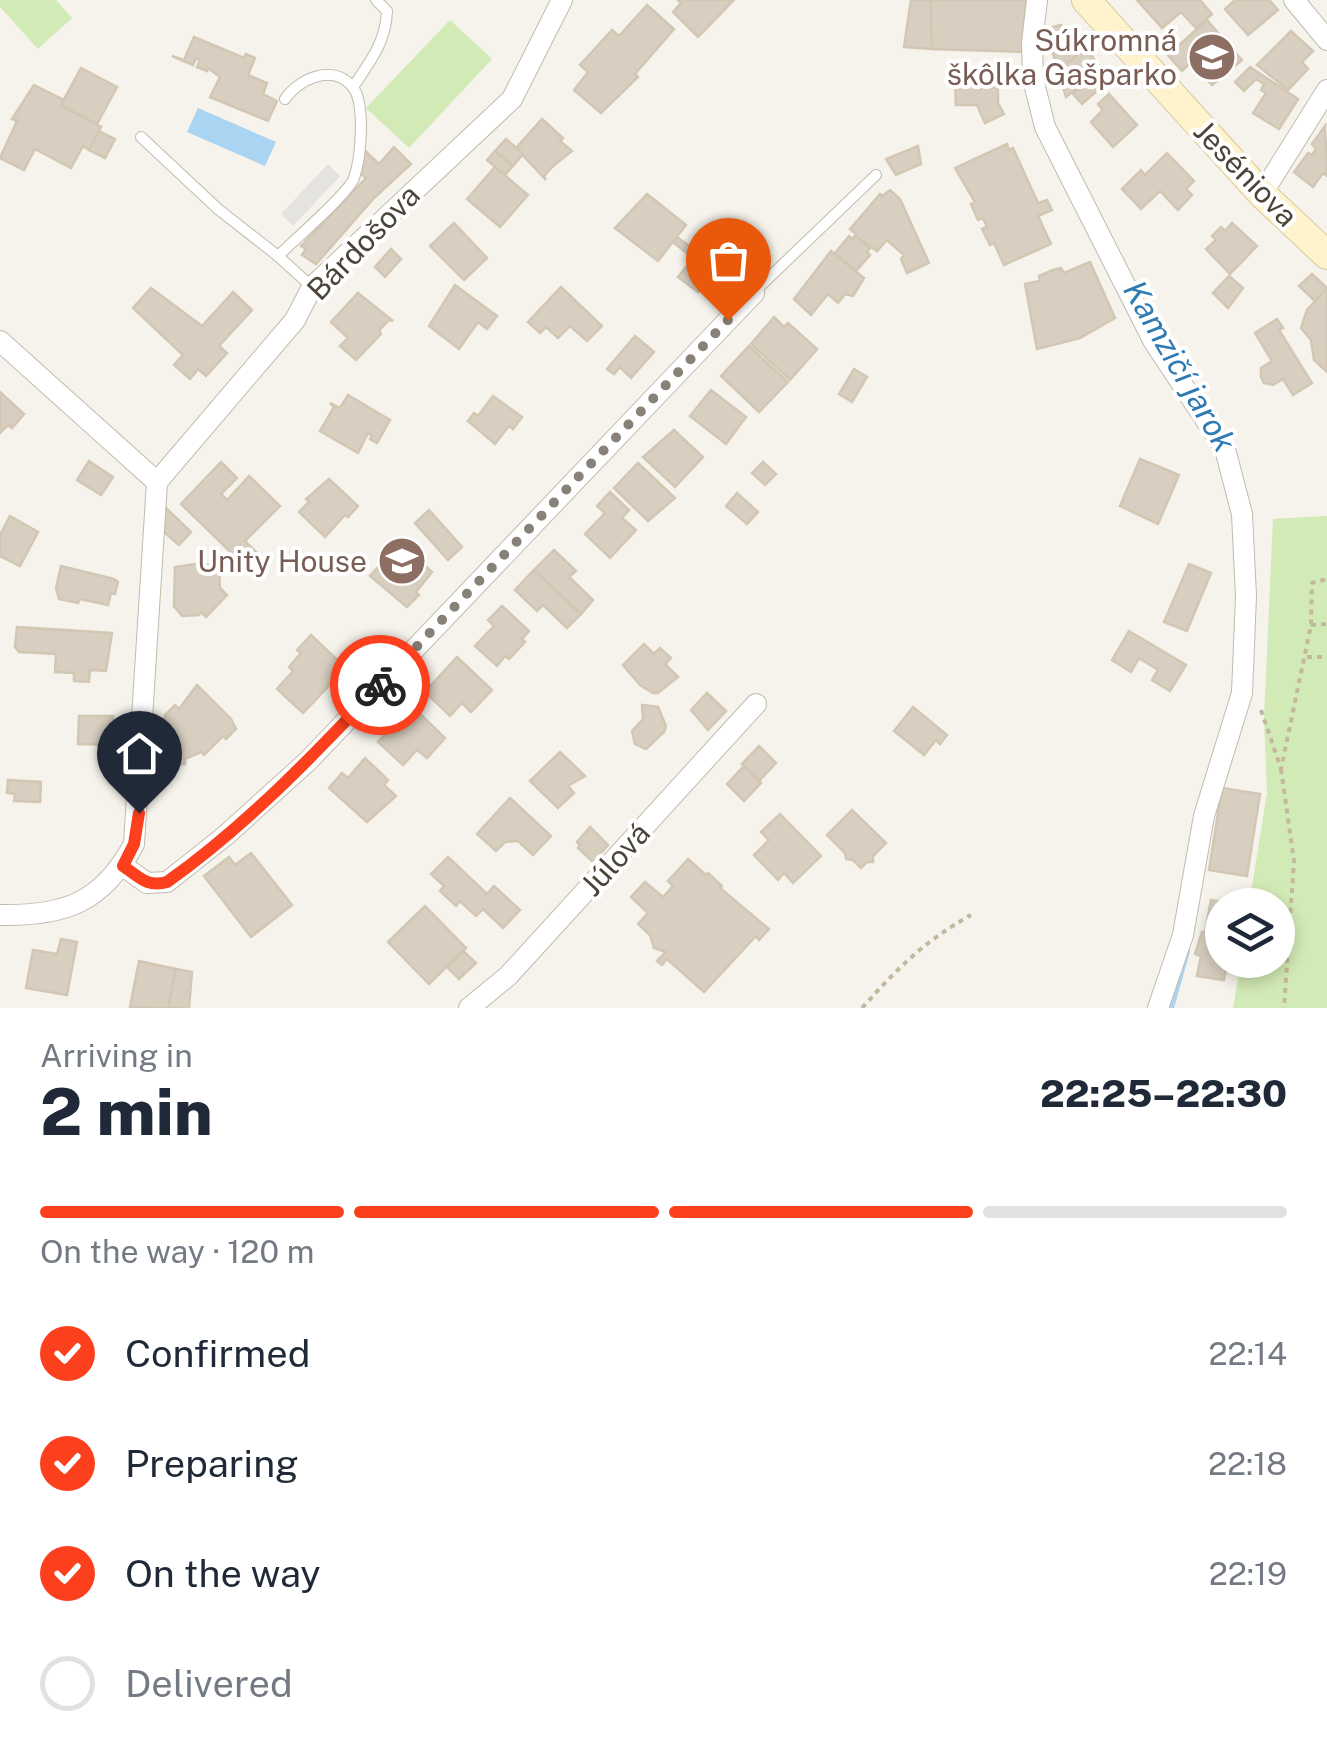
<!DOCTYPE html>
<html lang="en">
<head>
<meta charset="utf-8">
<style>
  :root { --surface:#fff; --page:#f6f6f7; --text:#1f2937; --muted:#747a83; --line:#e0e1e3; --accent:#fc3f1d }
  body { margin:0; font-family:"Public Sans",sans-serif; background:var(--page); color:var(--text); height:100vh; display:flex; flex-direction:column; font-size:38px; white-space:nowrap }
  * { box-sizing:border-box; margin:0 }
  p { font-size:32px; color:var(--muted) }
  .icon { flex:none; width:55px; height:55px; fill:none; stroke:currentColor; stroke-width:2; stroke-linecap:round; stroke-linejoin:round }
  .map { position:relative; height:1008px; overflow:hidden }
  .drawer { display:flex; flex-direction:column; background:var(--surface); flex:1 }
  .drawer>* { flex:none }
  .tools { position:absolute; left:1205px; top:888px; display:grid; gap:20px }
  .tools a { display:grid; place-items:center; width:90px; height:90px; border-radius:50%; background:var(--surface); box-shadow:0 5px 15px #0003; font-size:50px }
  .pin { position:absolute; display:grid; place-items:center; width:85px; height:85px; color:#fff; margin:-102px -42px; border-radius:50% 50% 50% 0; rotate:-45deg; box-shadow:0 0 10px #0007 }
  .pin .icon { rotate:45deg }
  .courier { position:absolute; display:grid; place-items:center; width:100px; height:100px; margin:-50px; border:8px solid #fc3f1d; border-radius:50%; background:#fff; color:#222; box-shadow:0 2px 12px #0007 }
  .overview em { font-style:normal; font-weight:800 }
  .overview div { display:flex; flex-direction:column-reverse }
  .overview { display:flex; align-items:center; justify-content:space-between; height:170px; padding:0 40px }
  h1 { font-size:65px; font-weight:800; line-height:75px }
  .bar { display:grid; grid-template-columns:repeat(4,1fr); gap:15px 10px; align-content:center; height:120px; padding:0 40px }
  .bar i { height:12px; border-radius:8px; background:var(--line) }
  .bar .current { background:var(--accent) }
  .bar p { grid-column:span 4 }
  ol { padding:0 40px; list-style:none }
  li { display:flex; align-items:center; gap:30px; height:110px }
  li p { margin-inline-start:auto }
  li .icon { padding:10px; border-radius:50%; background:var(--accent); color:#fff; stroke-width:4 }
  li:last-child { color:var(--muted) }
  li i { width:55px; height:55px; border:5px solid var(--line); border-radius:50% }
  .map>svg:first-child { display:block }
  .green { fill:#d2eab5 }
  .parking { fill:#e5e3e0 }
  .water { fill:#a9d4f2 }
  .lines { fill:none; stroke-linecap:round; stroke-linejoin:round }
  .stream { stroke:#a9d4f2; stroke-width:6 }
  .building { fill:#d8cfc1; stroke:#d3c7b4; stroke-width:2.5 }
  .lane-casing { stroke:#c2bbae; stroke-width:12 }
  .street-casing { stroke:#c2bbae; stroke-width:22 }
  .secondary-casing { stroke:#d6c79b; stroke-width:30 }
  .path { stroke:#c4b79f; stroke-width:4; stroke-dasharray:5 5; stroke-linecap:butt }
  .lane { stroke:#fff; stroke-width:10 }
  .street { stroke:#fff; stroke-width:20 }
  .secondary { stroke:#fff3cd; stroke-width:28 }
  .done { stroke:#878178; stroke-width:10; stroke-dasharray:0 18 }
  .route { stroke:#fc3f1d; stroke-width:12 }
  .labels { text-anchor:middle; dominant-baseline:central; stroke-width:8; stroke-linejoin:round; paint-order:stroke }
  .education-label { font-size:30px; fill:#785e54; stroke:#fff; text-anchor:end }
  .street-label { font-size:30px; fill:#4b4439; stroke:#fff }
  .water-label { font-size:32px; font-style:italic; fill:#2e7ab2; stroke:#fff }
</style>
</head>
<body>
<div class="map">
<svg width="1327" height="1008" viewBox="0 0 1327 1008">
  <rect width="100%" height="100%" fill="#f6f3ec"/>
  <g class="green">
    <path d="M 0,0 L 56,0 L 72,18 L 38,49 L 0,7 Z"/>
    <path d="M 450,20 L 492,59 L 409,148 L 366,108 Z"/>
    <path d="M 1327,516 L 1327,1008 L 1233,1008 L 1241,960 L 1278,960 L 1278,905 L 1249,905 L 1267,793 L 1264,718 L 1273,519 Z"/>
  </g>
  <path class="parking" d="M 328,164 L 340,176 L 293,226 L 281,214 Z"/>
  <path class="water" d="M 198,108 L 276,142 L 265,166 L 187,132 Z"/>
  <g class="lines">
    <path class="stream" d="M 1171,1008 L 1187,951"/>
  </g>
  <g class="building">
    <path d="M 734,0 L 698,37 L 673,12 L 681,3 L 678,0 Z"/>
    <path d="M 911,0 L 931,0 L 932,49 L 904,47 Z"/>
    <path d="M 931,0 L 1026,0 L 1022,52 L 932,49 Z"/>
    <path d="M 1137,0 L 1200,0 L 1212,14 L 1196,28 L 1181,12 L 1162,28 Z"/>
    <path d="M 1235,0 L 1269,0 L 1278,10 L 1248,35 L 1225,9 Z"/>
    <path d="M 647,5 L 674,29 L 635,74 L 638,77 L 601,113 L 574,90 L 588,72 L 580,65 L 612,30 L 619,36 Z"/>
    <path d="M 1207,20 L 1242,60 L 1212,85 L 1191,62 L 1182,71 L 1168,55 Z"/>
    <path d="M 1061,25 L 1064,29 L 1068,26 L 1086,49 L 1058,70 L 1049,40 L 1053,27 Z"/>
    <path d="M 1291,31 L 1313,51 L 1302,62 L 1308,69 L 1288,90 L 1257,65 Z"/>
    <path d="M 194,37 L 244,58 L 246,54 L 255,58 L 248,75 L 267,83 L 263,94 L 277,101 L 268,121 L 210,97 L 220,77 L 208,68 L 207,71 L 197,67 L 200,60 L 196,58 L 193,65 L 172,56 L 184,60 Z"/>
    <path d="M 1086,49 L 1102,69 L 1066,97 L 1058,70 Z"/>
    <path d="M 1250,67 L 1298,99 L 1279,129 L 1253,113 L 1266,93 L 1261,90 L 1264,84 L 1256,79 L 1244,91 L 1235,82 Z"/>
    <path d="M 81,68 L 117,87 L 97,124 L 61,105 Z"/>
    <path d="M 990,80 L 990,87 L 998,88 L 998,103 L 1004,114 L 985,123 L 977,105 L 956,105 L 955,81 Z"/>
    <path d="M 1090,80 L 1098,90 L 1082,104 L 1073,94 Z"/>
    <path d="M 34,85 L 64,100 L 61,105 L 101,127 L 89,150 L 83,146 L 71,168 L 35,149 L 24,170 L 0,158 L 17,121 L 12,119 Z"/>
    <path d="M 1109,94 L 1137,125 L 1113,147 L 1091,122 L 1103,110 L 1098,104 Z"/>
    <path d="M 542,119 L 563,138 L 560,141 L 572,151 L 553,166 L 544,176 L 546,180 L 516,148 Z"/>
    <path d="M 1325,126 L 1327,176 L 1323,173 L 1313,187 L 1294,172 L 1308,153 L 1312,155 L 1316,149 L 1312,144 Z"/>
    <path d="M 99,131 L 115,139 L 105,158 L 89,150 Z"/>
    <path d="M 506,139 L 523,154 L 513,166 L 495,151 Z"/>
    <path d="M 1007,144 L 1009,150 L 1013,148 L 1038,203 L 1047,200 L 1052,210 L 1038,216 L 1051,244 L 1004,265 L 994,243 L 990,245 L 982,229 L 987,227 L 983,218 L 978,220 L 971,204 L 975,202 L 955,168 Z"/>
    <path d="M 360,146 L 379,164 L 394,147 L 411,164 L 374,198 L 316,264 L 302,255 L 306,249 L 301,246 L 366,178 L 360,173 L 358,178 Z"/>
    <path d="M 918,146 L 921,164 L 896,175 L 886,159 Z"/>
    <path d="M 495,151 L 513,166 L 505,175 L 487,160 Z"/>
    <path d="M 1167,153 L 1194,181 L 1186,189 L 1192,195 L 1178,210 L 1160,191 L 1141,209 L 1122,189 L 1141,170 L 1145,175 Z"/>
    <path d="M 495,167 L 528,195 L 500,227 L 467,199 Z"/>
    <path d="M 890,190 L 900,199 L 929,263 L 907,273 L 901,259 L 904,255 L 887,240 L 877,251 L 855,236 L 856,234 L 850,229 L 880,194 L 882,196 Z"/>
    <path d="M 647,194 L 686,225 L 658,261 L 615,228 Z"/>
    <path d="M 454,223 L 487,258 L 464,280 L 430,246 Z"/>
    <path d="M 1232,223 L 1257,246 L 1230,274 L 1206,249 L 1216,240 L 1212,236 L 1221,227 L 1225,231 Z"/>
    <path d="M 849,236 L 852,239 L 855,236 L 870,248 L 867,252 L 870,255 L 856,271 L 835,253 Z"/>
    <path d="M 677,237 L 718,267 L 698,292 L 678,277 L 693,258 L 673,242 Z"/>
    <path d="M 744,238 L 761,254 L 745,272 L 727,257 Z"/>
    <path d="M 391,249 L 401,259 L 385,277 L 375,267 Z"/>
    <path d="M 831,251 L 864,278 L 853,296 L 845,294 L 838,303 L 828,294 L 811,315 L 794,299 Z"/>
    <path d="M 1090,262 L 1115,318 L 1080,338 L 1037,349 L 1025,284 L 1040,281 L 1039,276 L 1053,270 L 1061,268 L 1064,273 Z"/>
    <path d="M 1312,274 L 1327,288 L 1315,301 L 1299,286 Z"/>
    <path d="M 1229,276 L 1243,288 L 1228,308 L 1213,293 Z"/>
    <path d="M 455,285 L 497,316 L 487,329 L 478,322 L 459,349 L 429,326 Z"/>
    <path d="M 561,287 L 602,326 L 587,341 L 570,326 L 558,338 L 546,327 L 540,333 L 528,322 Z"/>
    <path d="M 151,288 L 202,326 L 233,292 L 252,310 L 219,346 L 227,353 L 206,376 L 198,369 L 190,379 L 174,365 L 183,355 L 133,308 Z"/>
    <path d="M 1327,288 L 1327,372 L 1314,360 L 1311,340 L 1301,328 L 1307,310 Z"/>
    <path d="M 358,293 L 393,321 L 389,320 L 379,330 L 381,334 L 356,360 L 340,346 L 348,338 L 331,322 Z"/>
    <path d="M 774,317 L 784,327 L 788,323 L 817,349 L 790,380 L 751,344 Z"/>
    <path d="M 1277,319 L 1283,328 L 1279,330 L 1312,383 L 1293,395 L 1283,379 L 1273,385 L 1264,383 L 1261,377 L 1261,368 L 1272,361 L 1255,333 Z"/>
    <path d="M 635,336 L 654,352 L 631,378 L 620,367 L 614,374 L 607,369 Z"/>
    <path d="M 749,346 L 788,382 L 759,412 L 721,376 Z"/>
    <path d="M 854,369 L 867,377 L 852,402 L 839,394 Z"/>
    <path d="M 711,390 L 746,417 L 726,444 L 690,416 Z"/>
    <path d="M 0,392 L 24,414 L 12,428 L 8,425 L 0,433 Z"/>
    <path d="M 348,395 L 390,420 L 377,443 L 370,439 L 372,436 L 368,433 L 358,453 L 320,431 L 334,407 L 330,403 L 340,408 Z"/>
    <path d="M 493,396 L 522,417 L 513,429 L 509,426 L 495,444 L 468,421 L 474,413 L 478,416 Z"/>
    <path d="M 674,430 L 703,457 L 675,487 L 643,457 Z"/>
    <path d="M 1140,459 L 1179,475 L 1158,524 L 1120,506 Z"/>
    <path d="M 89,461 L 113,477 L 101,495 L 77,480 Z"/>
    <path d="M 221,462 L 237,478 L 221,494 L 227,500 L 249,476 L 280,506 L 245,541 L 259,555 L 247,568 L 181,504 Z"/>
    <path d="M 763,462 L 776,474 L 765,485 L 752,473 Z"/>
    <path d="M 638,463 L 675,498 L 648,521 L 614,488 Z"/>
    <path d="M 329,479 L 358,506 L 348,517 L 345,515 L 325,537 L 299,512 L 309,502 L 306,499 Z"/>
    <path d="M 610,492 L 629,510 L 622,518 L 636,530 L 610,558 L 585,534 L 605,513 L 597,506 Z"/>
    <path d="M 737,493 L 758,512 L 747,524 L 726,506 Z"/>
    <path d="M 165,507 L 191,532 L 179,545 L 164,532 Z"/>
    <path d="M 429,510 L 462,547 L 448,560 L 415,523 Z"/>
    <path d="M 10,516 L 38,532 L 20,566 L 0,556 L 0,535 Z"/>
    <path d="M 401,543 L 432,572 L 416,592 L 419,595 L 407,607 L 370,576 Z"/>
    <path d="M 554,550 L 576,571 L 569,577 L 593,600 L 581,614 L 534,570 Z"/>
    <path d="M 195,564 L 219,565 L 220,588 L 227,595 L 206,617 L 201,612 L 199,615 L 182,616 L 174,606 L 175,567 Z"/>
    <path d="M 1189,564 L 1211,573 L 1187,631 L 1164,622 Z"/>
    <path d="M 61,566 L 114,579 L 118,582 L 115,594 L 111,593 L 108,605 L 80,599 L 78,603 L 59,599 L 56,588 Z"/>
    <path d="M 534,570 L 581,614 L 567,628 L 543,605 L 537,611 L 515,590 Z"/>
    <path d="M 502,606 L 529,631 L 522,639 L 525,642 L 509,659 L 505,656 L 497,666 L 475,646 L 494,626 L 488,620 Z"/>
    <path d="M 17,627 L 112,633 L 106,671 L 90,670 L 89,682 L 74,681 L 74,673 L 55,672 L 56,654 L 19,652 L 15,647 Z"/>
    <path d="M 1129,631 L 1186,665 L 1170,691 L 1152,680 L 1158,670 L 1139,658 L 1131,672 L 1112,660 Z"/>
    <path d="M 311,635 L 346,668 L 303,713 L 277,689 L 293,671 L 289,667 L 301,653 L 297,650 Z"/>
    <path d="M 644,644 L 654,654 L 660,648 L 671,658 L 665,664 L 678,677 L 658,693 L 653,693 L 640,685 L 623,665 Z"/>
    <path d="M 457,657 L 492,690 L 471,712 L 462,703 L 450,716 L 425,692 Z"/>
    <path d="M 197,685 L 231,719 L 236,729 L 226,739 L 223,736 L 204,755 L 201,752 L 185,759 L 185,764 L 166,765 L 165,715 L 175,705 L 179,709 Z"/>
    <path d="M 707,693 L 726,711 L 708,730 L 691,710 Z"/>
    <path d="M 642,705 L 658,707 L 666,726 L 664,732 L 646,749 L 635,744 L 632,731 L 643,719 Z"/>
    <path d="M 412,706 L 445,738 L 427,758 L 417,750 L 403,765 L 378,742 Z"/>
    <path d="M 913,707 L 947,735 L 940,744 L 936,740 L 924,755 L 894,731 Z"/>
    <path d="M 79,716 L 113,716 L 112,745 L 78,744 Z"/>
    <path d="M 759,746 L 776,763 L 759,781 L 742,764 Z"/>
    <path d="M 560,752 L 585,776 L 568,786 L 574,793 L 558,808 L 530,781 Z"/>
    <path d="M 365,758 L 388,780 L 384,785 L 396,796 L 367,822 L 329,788 L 342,773 L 348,778 Z"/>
    <path d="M 744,766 L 761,783 L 744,801 L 727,784 Z"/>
    <path d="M 8,780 L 41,782 L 40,802 L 14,801 L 15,794 L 7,793 Z"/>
    <path d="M 1222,788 L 1260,794 L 1247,876 L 1209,870 Z"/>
    <path d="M 510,798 L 551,836 L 533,855 L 518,841 L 505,842 L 496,851 L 477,834 Z"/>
    <path d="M 852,810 L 886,843 L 873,856 L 873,862 L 867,862 L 861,868 L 853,860 L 846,859 L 845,853 L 827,835 Z"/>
    <path d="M 780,814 L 821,856 L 793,883 L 784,873 L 778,880 L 754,855 L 769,840 L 761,832 Z"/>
    <path d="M 590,827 L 608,845 L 593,862 L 578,848 L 580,845 L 577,842 Z"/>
    <path d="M 251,853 L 292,905 L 251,937 L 204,876 L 229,857 L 235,865 Z"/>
    <path d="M 448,857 L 487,894 L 494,886 L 520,910 L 503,928 L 483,909 L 476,916 L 460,901 L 456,906 L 440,891 L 444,886 L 431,874 Z"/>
    <path d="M 688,859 L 706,875 L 708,873 L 722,886 L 720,888 L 769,929 L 759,940 L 756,936 L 704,992 L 667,959 L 662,965 L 657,961 L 666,952 L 654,948 L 650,935 L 638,924 L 648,913 L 631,897 L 645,882 L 663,897 L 673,886 L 668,881 Z"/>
    <path d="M 1211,900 L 1240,905 L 1222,905 L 1222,960 L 1228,960 L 1224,980 L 1197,976 L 1201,956 L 1195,954 L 1202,932 L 1205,932 Z"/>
    <path d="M 425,906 L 466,948 L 429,984 L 388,942 Z"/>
    <path d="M 61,939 L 77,942 L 67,995 L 26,988 L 33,950 L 57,954 Z"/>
    <path d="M 463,951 L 476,963 L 459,979 L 447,967 Z"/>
    <path d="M 139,961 L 176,969 L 168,1008 L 130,1007 Z"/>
    <path d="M 176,969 L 192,972 L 189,1008 L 168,1008 Z"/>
  </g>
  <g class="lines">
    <g class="lane-casing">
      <g id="lane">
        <path d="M 353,87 C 370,62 386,42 387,11 L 376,0"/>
        <path d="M 141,137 L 218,209 L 278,256 C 293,241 349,193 354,178 C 361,158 366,102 352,86 C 331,63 298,80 285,99"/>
        <path d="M 278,256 L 312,287"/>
        <path d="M 754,292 L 876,175"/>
      </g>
    </g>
    <g class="street-casing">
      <g id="street">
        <path d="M 1037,0 L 1032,43 L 1033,79 L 1045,127 L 1154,342 L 1225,449 L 1242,514 L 1246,596 L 1242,693 L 1204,816 L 1183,935 L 1158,1008"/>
        <path d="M 1294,0 L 1327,40"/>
        <path d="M 1262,194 L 1327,90"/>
        <path d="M 0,341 L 157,482"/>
        <path d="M 123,866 L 147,883 L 167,882 L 225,836 L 308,761 L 754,293"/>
        <path d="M 0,915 C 65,916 102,903 134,844 L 157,482 L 295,320 L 312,287 L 512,99 L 562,0"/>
        <path d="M 469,1008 L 508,976 L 756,704"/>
      </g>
    </g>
    <g class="secondary-casing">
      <path id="secondary" d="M 1086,0 L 1262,194 L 1327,255"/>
    </g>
    <g class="path">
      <path d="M 1311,625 L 1327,624"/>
      <path d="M 1307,657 L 1327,657"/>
      <path d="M 1261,710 L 1281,769 L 1311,625 L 1312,583 L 1327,579"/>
      <path d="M 1281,769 L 1294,861 L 1284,1008"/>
      <path d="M 862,1008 C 899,967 923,942 971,915"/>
    </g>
    <use href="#lane" class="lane"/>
    <use href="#street" class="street"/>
    <use href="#secondary" class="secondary"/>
  </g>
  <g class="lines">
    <path class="done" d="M 380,685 L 728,320"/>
    <path class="route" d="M 139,813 L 134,844 L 123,866 C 138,876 147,888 167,882 C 246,826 314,755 380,685"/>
  </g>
  <defs>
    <g id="school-disc" transform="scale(2.5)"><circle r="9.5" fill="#8d6e63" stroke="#fff"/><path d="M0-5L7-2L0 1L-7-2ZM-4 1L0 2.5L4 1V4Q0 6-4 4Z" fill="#fff"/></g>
  </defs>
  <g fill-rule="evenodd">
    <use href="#school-disc" x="1212" y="57"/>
    <use href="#school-disc" x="402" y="561"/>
  </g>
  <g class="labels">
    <g class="education-label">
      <text x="1177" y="40">Súkromná<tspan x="1177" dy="34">škôlka Gašparko</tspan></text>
      <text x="367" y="561">Unity House</text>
    </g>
    <g class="street-label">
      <text transform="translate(1246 173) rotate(46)">Jeséniova</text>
      <text transform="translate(363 242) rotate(-46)">Bárdošova</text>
      <text transform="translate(615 859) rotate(-48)">Júlová</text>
    </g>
    <g class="water-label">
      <text transform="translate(1180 366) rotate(60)">Kamzičí jarok</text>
    </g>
  </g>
</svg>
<div class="tools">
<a><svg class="icon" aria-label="layers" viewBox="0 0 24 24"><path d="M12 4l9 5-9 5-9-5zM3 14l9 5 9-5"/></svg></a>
</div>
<div class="pin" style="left:728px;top:320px;background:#ea580c"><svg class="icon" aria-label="bag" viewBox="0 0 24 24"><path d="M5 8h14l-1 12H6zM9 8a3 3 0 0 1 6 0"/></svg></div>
<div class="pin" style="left:139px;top:813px;background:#1f2937"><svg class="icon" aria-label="home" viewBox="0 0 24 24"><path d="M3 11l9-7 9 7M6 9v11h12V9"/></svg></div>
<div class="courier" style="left:380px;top:685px"><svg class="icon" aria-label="bike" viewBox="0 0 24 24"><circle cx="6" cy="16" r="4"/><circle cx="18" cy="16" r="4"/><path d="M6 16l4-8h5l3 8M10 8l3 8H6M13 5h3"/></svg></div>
</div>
<section class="drawer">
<div class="overview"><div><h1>2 min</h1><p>Arriving in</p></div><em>22:25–22:30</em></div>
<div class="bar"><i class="current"></i><i class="current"></i><i class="current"></i><i></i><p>On the way · 120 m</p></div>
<ol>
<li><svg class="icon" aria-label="check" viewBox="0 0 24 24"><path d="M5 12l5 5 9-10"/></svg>Confirmed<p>22:14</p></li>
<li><svg class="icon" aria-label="check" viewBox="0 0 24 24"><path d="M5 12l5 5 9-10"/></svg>Preparing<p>22:18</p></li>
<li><svg class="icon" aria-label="check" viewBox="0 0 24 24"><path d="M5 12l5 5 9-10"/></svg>On the way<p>22:19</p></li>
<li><i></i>Delivered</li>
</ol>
</section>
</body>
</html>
